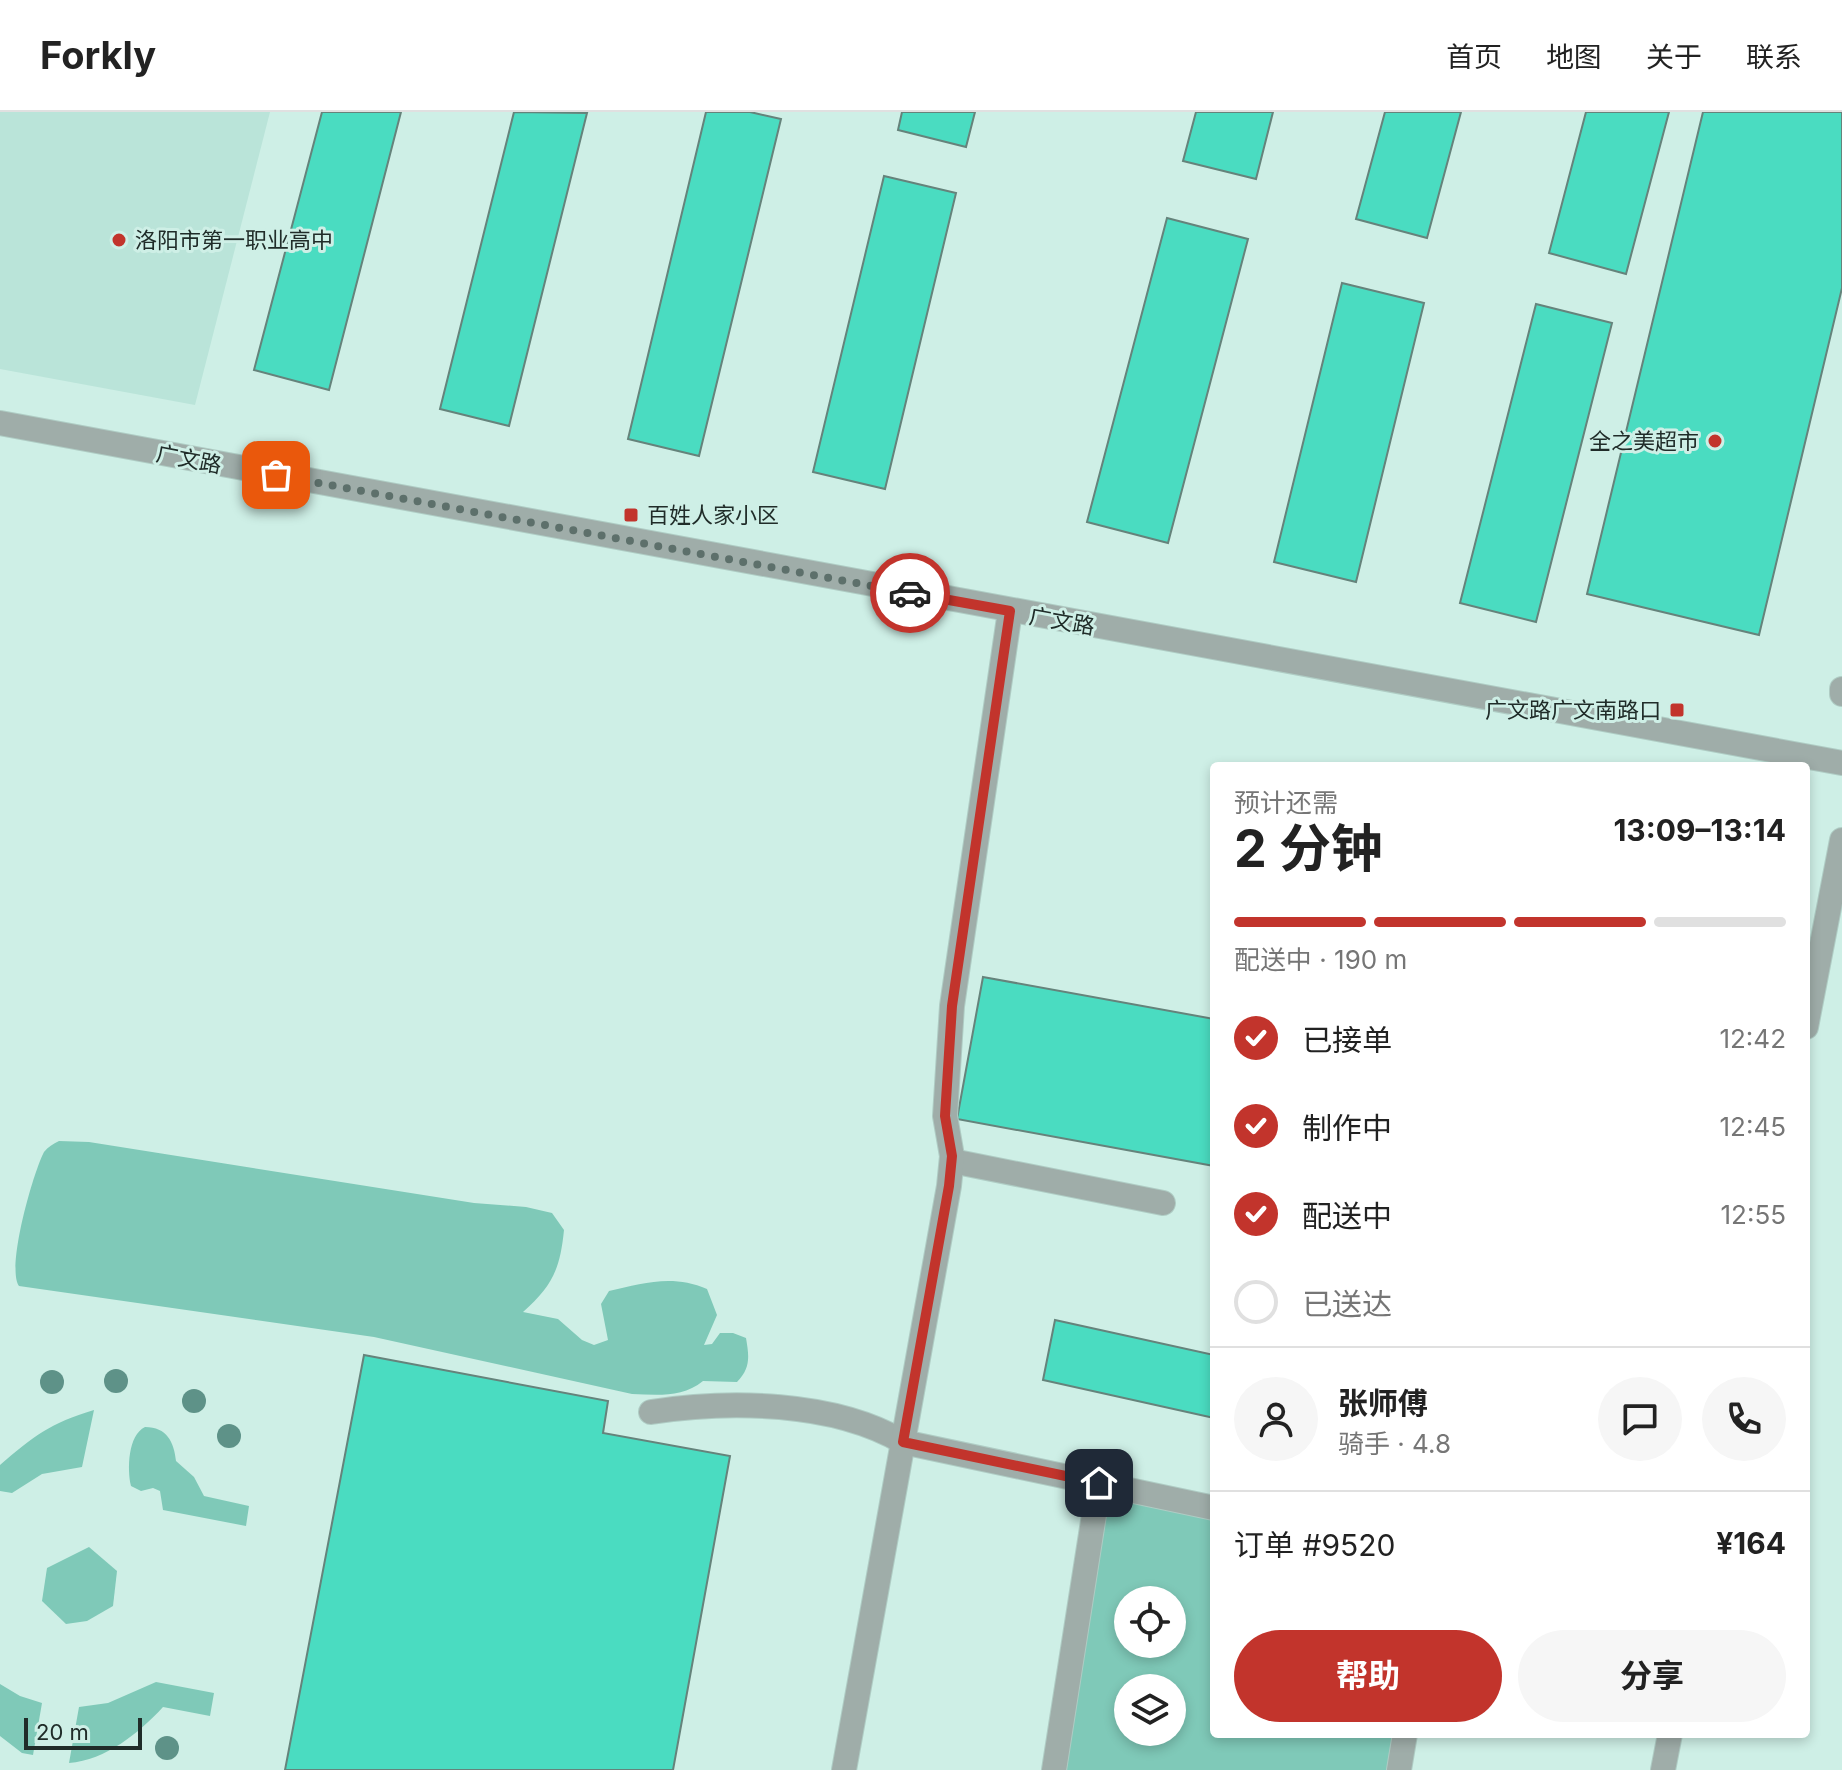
<!DOCTYPE html>
<html lang="zh">
<head>
<meta charset="utf-8">
<style>
  :root { --surface:#fff; --page:#f6f6f6; --text:#222; --muted:#767676; --line:#e0e0e0; --accent:#c2342c }
  body { margin:0; font-family:Inter,"Noto Sans SC",sans-serif; background:var(--page); color:var(--text); height:100vh; display:flex; flex-direction:column; font-size:30px; white-space:nowrap }
  * { box-sizing:border-box; margin:0 }
  p { font-size:26px; color:var(--muted) }
  .icon { flex:none; width:44px; height:44px; fill:none; stroke:currentColor; stroke-width:2; stroke-linecap:round; stroke-linejoin:round }
  .map { position:relative; flex:1; overflow:hidden }
  .panel { position:absolute; left:1210px; top:650px; width:600px; height:976px; display:flex; flex-direction:column; background:var(--surface); border-radius:8px; box-shadow:0 4px 12px #0003 }
  .panel>* { flex:none }
  .fabs { position:absolute; left:1114px; top:1474px; display:grid; gap:16px }
  .fabs a { display:grid; place-items:center; width:72px; height:72px; border-radius:50%; background:var(--surface); box-shadow:0 4px 12px #0003; font-size:40px }
  .scale { position:absolute; left:24px; bottom:20px; width:118px; box-sizing:border-box; padding-left:8px; border:4px solid #202c29; border-top:0; font-size:22px; line-height:28px; white-space:nowrap; color:#202c29; -webkit-text-stroke:6px #ceefe6; paint-order:stroke }
  .pin { position:absolute; display:grid; place-items:center; width:68px; height:68px; color:#fff; margin:-34px; border-radius:16px; box-shadow:0 4px 12px #0006 }
  .courier { position:absolute; display:grid; place-items:center; width:80px; height:80px; margin:-40px; border:6px solid #c2342c; border-radius:50%; background:#fff; color:#222; box-shadow:0 2px 10px #0007 }
  .headline em { font-style:normal; font-weight:700 }
  .headline div { display:flex; flex-direction:column-reverse }
  .headline { display:flex; align-items:center; justify-content:space-between; height:136px; padding:0 24px }
  h1 { font-size:52px; font-weight:700; line-height:60px }
  .bar { display:grid; grid-template-columns:repeat(4,1fr); gap:12px 8px; align-content:center; height:96px; padding:0 24px }
  .bar i { height:10px; border-radius:6px; background:var(--line) }
  .bar .active { background:var(--accent) }
  .bar p { grid-column:span 4 }
  .line { display:flex; align-items:center; gap:20px; padding:0 24px; border-top:2px solid var(--line) }
  .line div { flex:1 }
  .round { display:grid; place-items:center; flex:none; width:84px; height:84px; border-radius:42px; background:var(--page) }
  ol { padding:0 24px; list-style:none }
  li { display:flex; align-items:center; gap:24px; height:88px }
  li p { margin-inline-start:auto }
  li .icon { padding:8px; border-radius:50%; background:var(--accent); color:#fff; stroke-width:4 }
  li:last-child { color:var(--muted) }
  li i { width:44px; height:44px; border:4px solid var(--line); border-radius:50% }
  .primary-button { display:flex; gap:16px; margin-top:auto; padding:16px 24px }
  .primary-button a { flex:1; height:92px; border-radius:48px; background:var(--accent); color:#fff; font-size:32px; font-weight:700; line-height:92px; text-align:center }
  .primary-button a+a { background:var(--page); color:var(--text) }
  header { display:flex; align-items:center; gap:48px; box-sizing:border-box; height:112px; padding:0 40px; background:var(--surface); border-bottom:2px solid var(--line) }
  header strong { font-size:38px }
  nav { display:flex; gap:44px; margin-inline-start:auto; font-size:28px }
  .map>svg:first-child { display:block }
  .built { fill:#bae4d9 }
  .green { fill:#7fc9b8; fill-rule:evenodd }
  .building { fill:#4adcc1; stroke:#65837b; stroke-width:2 }
  .lines { fill:none; stroke-linecap:round; stroke-linejoin:round }
  .minor-casing { stroke:#afccc4; stroke-width:26 }
  .minor { stroke:#9fada9; stroke-width:24 }
  .tree { fill:#5e9288 }
  .done { stroke:#5d706b; stroke-width:8; stroke-dasharray:0 14.4 }
  .route { stroke:#c2342c; stroke-width:10 }
  .poi-dot { fill:#c2342c; stroke:#ceefe6; stroke-width:3 }
  .labels { text-anchor:middle; dominant-baseline:central; stroke-width:6; stroke-linejoin:round; paint-order:stroke }
  .poi-label { font-size:22px; fill:#202c29; stroke:#ceefe6; text-anchor:start }
  .street-label { font-size:22px; fill:#202c29; stroke:#ceefe6 }
</style>
</head>
<body>
<header>
<strong>Forkly</strong>
<nav><a>首页</a><a>地图</a><a>关于</a><a>联系</a></nav>
</header>
<div class="map">
<svg width="1842" height="1658" viewBox="0 0 1842 1658">
  <rect width="100%" height="100%" fill="#ceefe6"/>
  <path class="built" d="M 0,0 L 270,0 L 195,293 L 0,257 Z"/>
  <g class="green">
    <path d="M 59,1029 L 89,1030 L 474,1091 L 526,1095 L 552,1101 L 564,1118 C 560,1158 552,1174 523,1200 L 558,1207 L 582,1228 L 594,1233 L 608,1228 L 601,1192 L 609,1179 C 643,1171 673,1162 707,1177 L 717,1203 L 704,1233 L 712,1232 L 720,1221 L 733,1221 L 746,1226 C 749,1244 751,1256 737,1270 L 703,1269 C 682,1286 657,1283 632,1282 L 374,1225 L 19,1174 C 6,1156 33,1061 44,1040 C 48,1035 53,1032 59,1029 Z"/>
    <path d="M 94,1298 L 82,1355 L 42,1362 L 12,1381 L 0,1379 L 0,1353 C 34,1324 50,1311 94,1298 Z"/>
    <path d="M 145,1315 C 167,1315 174,1330 176,1349 L 194,1365 L 204,1384 L 249,1394 L 246,1414 L 163,1398 L 160,1379 L 153,1376 L 141,1379 L 131,1374 C 127,1357 128,1323 145,1315 Z"/>
    <path d="M 1119,1384 L 1214,1405 L 1214,1622 L 1395,1622 L 1389,1658 L 1062,1658 L 1103,1410 L 1109,1390 ZM 1128,1488 L 1172,1488 L 1172,1532 L 1128,1532 ZM 1128,1576 L 1172,1576 L 1172,1620 L 1128,1620 Z"/>
    <path d="M 89,1435 L 117,1459 L 113,1494 L 87,1509 L 66,1512 L 42,1489 L 47,1456 Z"/>
    <path d="M 156,1570 L 214,1581 L 210,1604 L 163,1595 C 139,1621 106,1648 69,1651 L 79,1595 L 108,1591 Z"/>
    <path d="M 0,1572 L 20,1584 L 42,1591 L 33,1643 L 22,1641 L 0,1624 Z"/>
  </g>
  <g class="building">
    <path d="M 322,0 L 401,0 L 329,278 L 254,258 Z"/>
    <path d="M 514,0 L 587,1 L 509,314 L 440,297 Z"/>
    <path d="M 706,0 L 750,0 L 781,7 L 699,344 L 628,327 Z"/>
    <path d="M 902,0 L 975,0 L 966,35 L 898,18 Z"/>
    <path d="M 1196,0 L 1273,0 L 1256,67 L 1183,49 Z"/>
    <path d="M 1385,0 L 1461,0 L 1427,126 L 1356,107 Z"/>
    <path d="M 1586,0 L 1669,0 L 1626,162 L 1549,141 Z"/>
    <path d="M 1703,0 L 1842,0 L 1842,176 L 1759,523 L 1587,482 Z"/>
    <path d="M 884,64 L 956,81 L 885,377 L 813,360 Z"/>
    <path d="M 1167,106 L 1248,127 L 1168,431 L 1087,410 Z"/>
    <path d="M 1342,171 L 1424,191 L 1356,470 L 1274,450 Z"/>
    <path d="M 1536,192 L 1612,211 L 1536,510 L 1460,491 Z"/>
    <path d="M 983,865 L 1214,907 L 1214,1054 L 957,1007 Z"/>
    <path d="M 1055,1208 L 1214,1243 L 1214,1306 L 1043,1268 Z"/>
    <path d="M 364,1243 L 608,1289 L 603,1321 L 730,1344 L 673,1658 L 285,1658 Z"/>
  </g>
  <g class="lines">
    <g class="minor-casing">
      <g id="minor">
        <path d="M 0,311 L 1842,651"/>
        <path d="M 1842,577 L 1842,582"/>
        <path d="M 1806,915 L 1842,728"/>
        <path d="M 952,1049 L 1163,1091"/>
        <path d="M 651,1300 C 729,1288 833,1289 903,1330 L 1214,1396"/>
        <path d="M 844,1658 L 949,1074 L 952,1044 L 945,1004 L 952,894 L 1010,499"/>
        <path d="M 1054,1658 L 1099,1371"/>
        <path d="M 1399,1658 L 1405,1622"/>
        <path d="M 1663,1658 L 1670,1622"/>
      </g>
    </g>
    <use href="#minor" class="minor"/>
  </g>
  <g class="tree">
    <circle cx="116" cy="1269" r="12"/>
    <circle cx="52" cy="1270" r="12"/>
    <circle cx="194" cy="1289" r="12"/>
    <circle cx="229" cy="1324" r="12"/>
    <circle cx="167" cy="1636" r="12"/>
  </g>
  <g class="lines">
    <path class="done" d="M 276,363 L 910,481"/>
    <path class="route" d="M 910,481 L 1010,499 L 952,894 L 945,1004 L 952,1044 L 949,1074 L 903,1330 L 1099,1371"/>
  </g>
  <g class="poi-dot">
    <circle cx="119" cy="128" r="8"/>
    <circle cx="1715" cy="329" r="8"/>
    <rect x="623" y="395" width="16" height="16" rx="4"/>
    <rect x="1669" y="590" width="16" height="16" rx="4"/>
  </g>
  <g class="labels">
    <g class="poi-label">
      <text x="135" y="128">洛阳市第一职业高中</text>
      <text x="1699" y="329" text-anchor="end">全之美超市</text>
      <text x="647" y="403">百姓人家小区</text>
      <text x="1661" y="598" text-anchor="end">广文路广文南路口</text>
    </g>
    <g class="street-label">
      <text transform="translate(189 347) rotate(11)">广文路</text>
      <text transform="translate(1062 509) rotate(10)">广文路</text>
    </g>
  </g>
</svg>
<div class="fabs">
<a><svg class="icon" aria-label="locate" viewBox="0 0 24 24"><circle cx="12" cy="12" r="6"/><path d="M12 2v4M12 18v4M2 12h4M18 12h4"/></svg></a>
<a><svg class="icon" aria-label="layers" viewBox="0 0 24 24"><path d="M12 4l9 5-9 5-9-5zM3 14l9 5 9-5"/></svg></a>
</div>
<div class="scale">20 m</div>
<div class="pin" style="left:276px;top:363px;background:#ea580c"><svg class="icon" aria-label="bag" viewBox="0 0 24 24"><path d="M5 8h14l-1 12H6zM9 8a3 3 0 0 1 6 0"/></svg></div>
<div class="pin" style="left:1099px;top:1371px;background:#1f2937"><svg class="icon" aria-label="home" viewBox="0 0 24 24"><path d="M3 11l9-7 9 7M6 9v11h12V9"/></svg></div>
<div class="courier" style="left:910px;top:481px"><svg class="icon" aria-label="car" viewBox="0 0 24 24"><path d="M5 17H2v-5l4-1 3-4h7l3 4 3 1v5h-3M9 17h6M6 11h13"/><circle cx="7" cy="17" r="2"/><circle cx="17" cy="17" r="2"/></svg></div>
<section class="panel">
<div class="headline"><div><h1>2 分钟</h1><p>预计还需</p></div><em>13:09–13:14</em></div>
<div class="bar"><i class="active"></i><i class="active"></i><i class="active"></i><i></i><p>配送中 · 190 m</p></div>
<ol>
<li><svg class="icon" aria-label="check" viewBox="0 0 24 24"><path d="M5 12l5 5 9-10"/></svg>已接单<p>12:42</p></li>
<li><svg class="icon" aria-label="check" viewBox="0 0 24 24"><path d="M5 12l5 5 9-10"/></svg>制作中<p>12:45</p></li>
<li><svg class="icon" aria-label="check" viewBox="0 0 24 24"><path d="M5 12l5 5 9-10"/></svg>配送中<p>12:55</p></li>
<li><i></i>已送达</li>
</ol>
<div class="line" style="height:144px"><a class="round"><svg class="icon" aria-label="person" viewBox="0 0 24 24"><circle cx="12" cy="8" r="4"/><path d="M4 21q1-7 8-7t8 7"/></svg></a><div><b>张师傅</b><p>骑手 · 4.8</p></div><a class="round"><svg class="icon" aria-label="chat" viewBox="0 0 24 24"><path d="M4 5h16v11H9l-5 4z"/></svg></a><a class="round"><svg class="icon" aria-label="phone" viewBox="0 0 24 24"><path d="M5 4h4l2 5-3 2q2 4 5 5l2-3 5 2v4C11 20 4 13 5 4z"/></svg></a></div>
<div class="line" style="height:104px"><div>订单 #9520</div><b>¥164</b></div>
<div class="primary-button"><a>帮助</a><a>分享</a></div>
</section>
</div>
</body>
</html>
